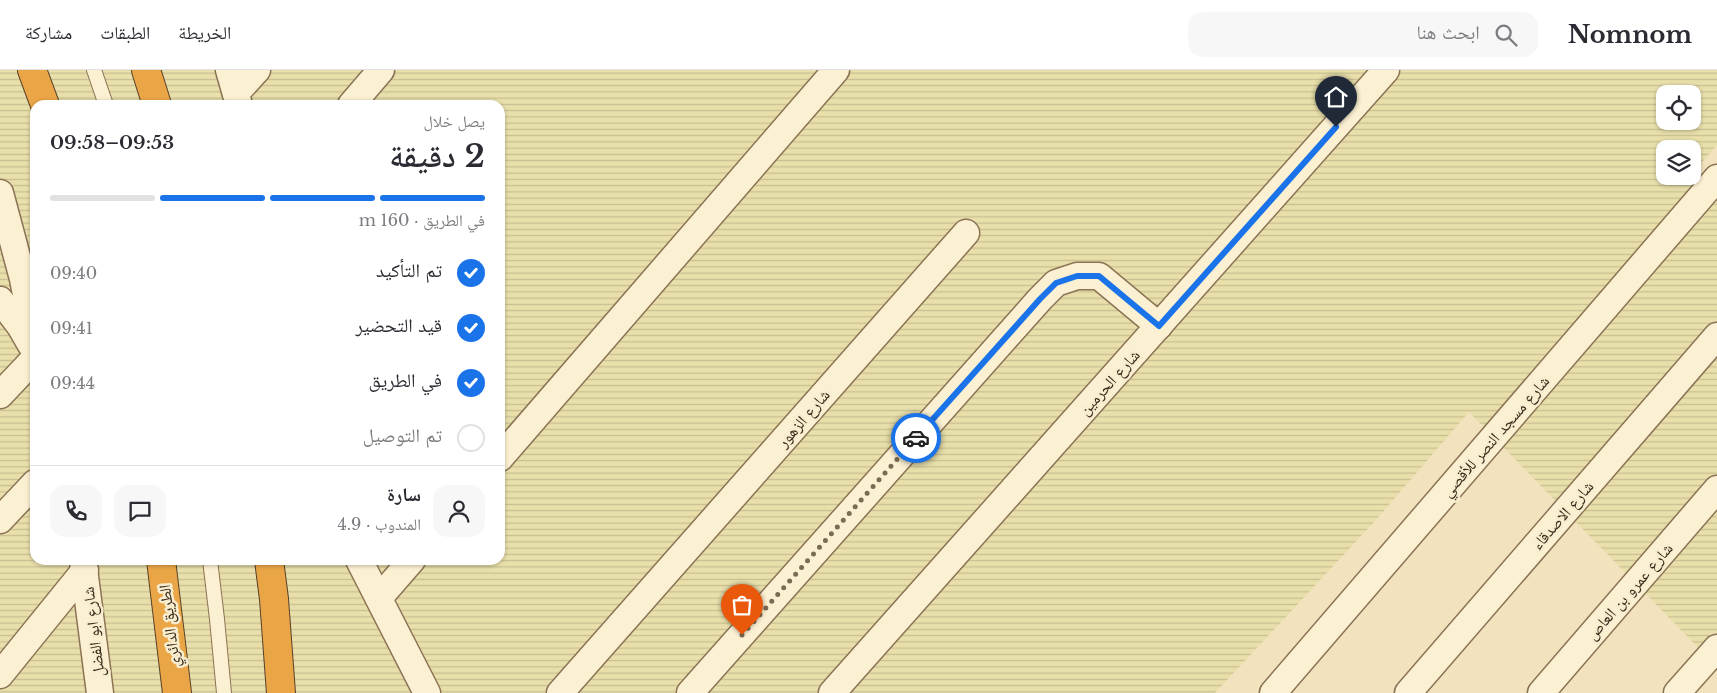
<!DOCTYPE html>
<html lang="ar">
<head>
<meta charset="utf-8">
<style>
  :root { --surface:#fff; --page:#f7f7f7; --text:#2b2b33; --muted:#7c7c81; --line:#e1e1e2; --accent:#1a73e8 }
  body { margin:0; font-family:"Libre Baskerville","Noto Naskh Arabic",serif; background:var(--page); color:var(--text); direction:rtl; height:100vh; display:flex; flex-direction:column; font-size:19px; white-space:nowrap }
  * { box-sizing:border-box; margin:0 }
  p { font-size:16px; color:var(--muted) }
  .icon { flex:none; width:28px; height:28px; fill:none; stroke:currentColor; stroke-width:2; stroke-linecap:round; stroke-linejoin:round }
  .map { position:relative; flex:1; overflow:hidden; direction:ltr }
  .side { position:absolute; left:30px; top:30px; width:475px; height:465px; display:flex; flex-direction:column; background:var(--surface); border-radius:15px; box-shadow:0 1px 4px #0004; direction:rtl }
  .side>* { flex:none }
  .controls { position:absolute; left:1656px; top:15px; display:grid; gap:10px }
  .controls a { display:grid; place-items:center; width:45px; height:45px; border-radius:10px; background:var(--surface); box-shadow:0 1px 4px #0004; font-size:25px }
  .pin { position:absolute; display:grid; place-items:center; width:42px; height:42px; color:#fff; margin:-51px -21px; border-radius:50% 50% 50% 0; rotate:-45deg; box-shadow:0 0 5px #0007 }
  .pin .icon { rotate:45deg }
  .courier { position:absolute; display:grid; place-items:center; width:50px; height:50px; margin:-25px; border:4px solid #1a73e8; border-radius:50%; background:#fff; color:#222; box-shadow:0 1px 6px #0007 }
  .summary em { font-style:normal; font-weight:600 }
  .summary div { display:flex; flex-direction:column-reverse }
  .summary { display:flex; align-items:center; justify-content:space-between; height:85px; padding:0 20px }
  h1 { font-size:32px; font-weight:600; line-height:38px }
  .bar { display:grid; grid-template-columns:repeat(4,1fr); gap:8px 5px; align-content:center; height:60px; padding:0 20px }
  .bar i { height:6px; border-radius:4px; background:var(--line) }
  .bar .selected { background:var(--accent) }
  .bar p { grid-column:span 4 }
  .line { display:flex; align-items:center; gap:12px; padding:0 20px; border-top:1px solid var(--line) }
  .line div { flex:1 }
  .round { display:grid; place-items:center; flex:none; width:52px; height:52px; border-radius:15px; background:var(--page) }
  ol { padding:0 20px; list-style:none }
  li { display:flex; align-items:center; gap:15px; height:55px }
  li p { margin-inline-start:auto }
  li .icon { padding:5px; border-radius:50%; background:var(--accent); color:#fff; stroke-width:4 }
  li:last-child { color:var(--muted) }
  li i { width:28px; height:28px; border:2px solid var(--line); border-radius:50% }
  header { display:flex; align-items:center; gap:30px; box-sizing:border-box; height:70px; padding:0 25px; background:var(--surface); border-bottom:1px solid var(--line) }
  header strong { font-size:24px }
  nav { display:flex; gap:28px; margin-inline-start:auto; font-size:18px }
  .search { width:350px; height:45px; background:var(--page); display:flex; align-items:center; gap:12px; box-sizing:border-box; padding:0 18px; border-radius:15px; color:var(--muted); font-size:19px }
  .map>svg:first-child { display:block }
  .farmland { fill:url(#farmland-rules); fill-rule:evenodd }
  .lines { fill:none; stroke-linecap:round; stroke-linejoin:round }
  .service-casing { stroke:#8b7355; stroke-width:16 }
  .minor-casing { stroke:#8b7355; stroke-width:29 }
  .motorway-casing { stroke:#58412a; stroke-width:30 }
  .service { stroke:#fcf0d2; stroke-width:14 }
  .minor { stroke:#fcf0d2; stroke-width:26 }
  .motorway { stroke:#eaa546; stroke-width:28 }
  .done { stroke:#7a6b54; stroke-width:5; stroke-dasharray:0 9 }
  .route { stroke:#1a73e8; stroke-width:6 }
  .labels { text-anchor:middle; dominant-baseline:central; stroke-width:5; stroke-linejoin:round; paint-order:stroke }
  .street-label { font-size:16px; fill:#392a1b; stroke:#f8edce }
</style>
</head>
<body>
<header>
<strong>Nomnom</strong>
<div class="search"><svg class="icon" aria-label="search" viewBox="0 0 24 24"><circle cx="10" cy="10" r="6"/><path d="M15 15l6 6"/></svg>ابحث هنا</div>
<nav><a>الخريطة</a><a>الطبقات</a><a>مشاركة</a></nav>
</header>
<div class="map">
<svg width="1717" height="623" viewBox="0 0 1717 623">
  <defs>
    <pattern id="farmland-rules" width="6" height="5" patternUnits="userSpaceOnUse" patternTransform="scale(1.25)"><rect width="6" height="5" fill="#e8dfaa"/><path d="M0 2.5h6" fill="none" stroke="#c8c092"/></pattern>
  </defs>
  <rect width="100%" height="100%" fill="#f2e3be"/>
  <path class="farmland" d="M 0,0 L 1717,0 L 1717,75 L 1695,100 L 1717,121 L 1717,597 L 1469,342 L 1375,451 L 1215,623 L 0,623 ZM 1665,24 L 1692,24 L 1692,51 L 1665,51 ZM 35,35 L 500,35 L 500,490 L 35,490 ZM 1665,79 L 1692,79 L 1692,106 L 1665,106 Z"/>
  <g class="lines">
    <g class="service-casing">
      <g id="service">
        <path d="M 94,0 L 106,35"/>
        <path d="M 210,490 L 217,549 L 224,623"/>
      </g>
    </g>
    <g class="minor-casing">
      <g id="minor">
        <path d="M 229,0 L 239,35"/>
        <path d="M 236,23 L 257,0"/>
        <path d="M 351,35 L 381,0"/>
        <path d="M 0,123 L 23,209 L 35,271"/>
        <path d="M 0,230 L 20,256 L 31,275"/>
        <path d="M 0,325 L 35,288"/>
        <path d="M 500,388 L 836,0"/>
        <path d="M 0,450 L 35,413"/>
        <path d="M 359,490 L 427,623"/>
        <path d="M 83,491 L 100,623"/>
        <path d="M 379,528 L 412,490"/>
        <path d="M 0,605 L 85,500"/>
        <path d="M 560,623 L 966,163"/>
        <path d="M 690,623 L 1040,229 L 1056,213 L 1077,206 L 1099,206 L 1159,256"/>
        <path d="M 832,623 L 1386,0"/>
        <path d="M 1273,623 L 1717,108"/>
        <path d="M 1408,623 L 1717,266"/>
        <path d="M 1541,623 L 1717,419"/>
        <path d="M 1677,623 L 1717,578"/>
      </g>
    </g>
    <g class="motorway-casing">
      <g id="motorway">
        <path d="M 32,0 L 45,35"/>
        <path d="M 146,0 L 157,35"/>
        <path d="M 161,490 L 177,623"/>
        <path d="M 269,490 L 274,529 L 281,623"/>
      </g>
    </g>
    <use href="#service" class="service"/>
    <use href="#minor" class="minor"/>
    <use href="#motorway" class="motorway"/>
  </g>
  <g class="lines">
    <path class="done" d="M 742,565 L 916,368"/>
    <path class="route" d="M 916,368 L 1040,229 L 1056,213 L 1077,206 L 1099,206 L 1159,256 L 1336,57"/>
  </g>
  <g class="labels">
    <g class="street-label">
      <text transform="translate(1109 312) rotate(-48)">شارع الحرمين</text>
      <text transform="translate(803 348) rotate(-49)">شارع الزهور</text>
      <text transform="translate(1495 366) rotate(-49)">شارع مسجد النصر للأقصي</text>
      <text transform="translate(1562 445) rotate(-49)">شارع الاصدقاء</text>
      <text transform="translate(1629 521) rotate(-49)">شارع عمرو بن العاص</text>
      <text transform="translate(169 556) rotate(-97)">الطريق الدائري</text>
      <text transform="translate(93 562) rotate(-97)">شارع ابو الفضل</text>
    </g>
  </g>
</svg>
<div class="controls">
<a><svg class="icon" aria-label="locate" viewBox="0 0 24 24"><circle cx="12" cy="12" r="6"/><path d="M12 2v4M12 18v4M2 12h4M18 12h4"/></svg></a>
<a><svg class="icon" aria-label="layers" viewBox="0 0 24 24"><path d="M12 4l9 5-9 5-9-5zM3 14l9 5 9-5"/></svg></a>
</div>
<div class="pin" style="left:742px;top:565px;background:#ea580c"><svg class="icon" aria-label="bag" viewBox="0 0 24 24"><path d="M5 8h14l-1 12H6zM9 8a3 3 0 0 1 6 0"/></svg></div>
<div class="pin" style="left:1336px;top:57px;background:#1f2937"><svg class="icon" aria-label="home" viewBox="0 0 24 24"><path d="M3 11l9-7 9 7M6 9v11h12V9"/></svg></div>
<div class="courier" style="left:916px;top:368px"><svg class="icon" aria-label="car" viewBox="0 0 24 24"><path d="M5 17H2v-5l4-1 3-4h7l3 4 3 1v5h-3M9 17h6M6 11h13"/><circle cx="7" cy="17" r="2"/><circle cx="17" cy="17" r="2"/></svg></div>
<section class="side">
<div class="summary"><div><h1>2 دقيقة</h1><p>يصل خلال</p></div><em>09:53–09:58</em></div>
<div class="bar"><i class="selected"></i><i class="selected"></i><i class="selected"></i><i></i><p>في الطريق · 160 m</p></div>
<ol>
<li><svg class="icon" aria-label="check" viewBox="0 0 24 24"><path d="M5 12l5 5 9-10"/></svg>تم التأكيد<p>09:40</p></li>
<li><svg class="icon" aria-label="check" viewBox="0 0 24 24"><path d="M5 12l5 5 9-10"/></svg>قيد التحضير<p>09:41</p></li>
<li><svg class="icon" aria-label="check" viewBox="0 0 24 24"><path d="M5 12l5 5 9-10"/></svg>في الطريق<p>09:44</p></li>
<li><i></i>تم التوصيل</li>
</ol>
<div class="line" style="height:90px"><a class="round"><svg class="icon" aria-label="person" viewBox="0 0 24 24"><circle cx="12" cy="8" r="4"/><path d="M4 21q1-7 8-7t8 7"/></svg></a><div><b>سارة</b><p>المندوب · 4.9</p></div><a class="round"><svg class="icon" aria-label="chat" viewBox="0 0 24 24"><path d="M4 5h16v11H9l-5 4z"/></svg></a><a class="round"><svg class="icon" aria-label="phone" viewBox="0 0 24 24"><path d="M5 4h4l2 5-3 2q2 4 5 5l2-3 5 2v4C11 20 4 13 5 4z"/></svg></a></div>
</section>
</div>
</body>
</html>
